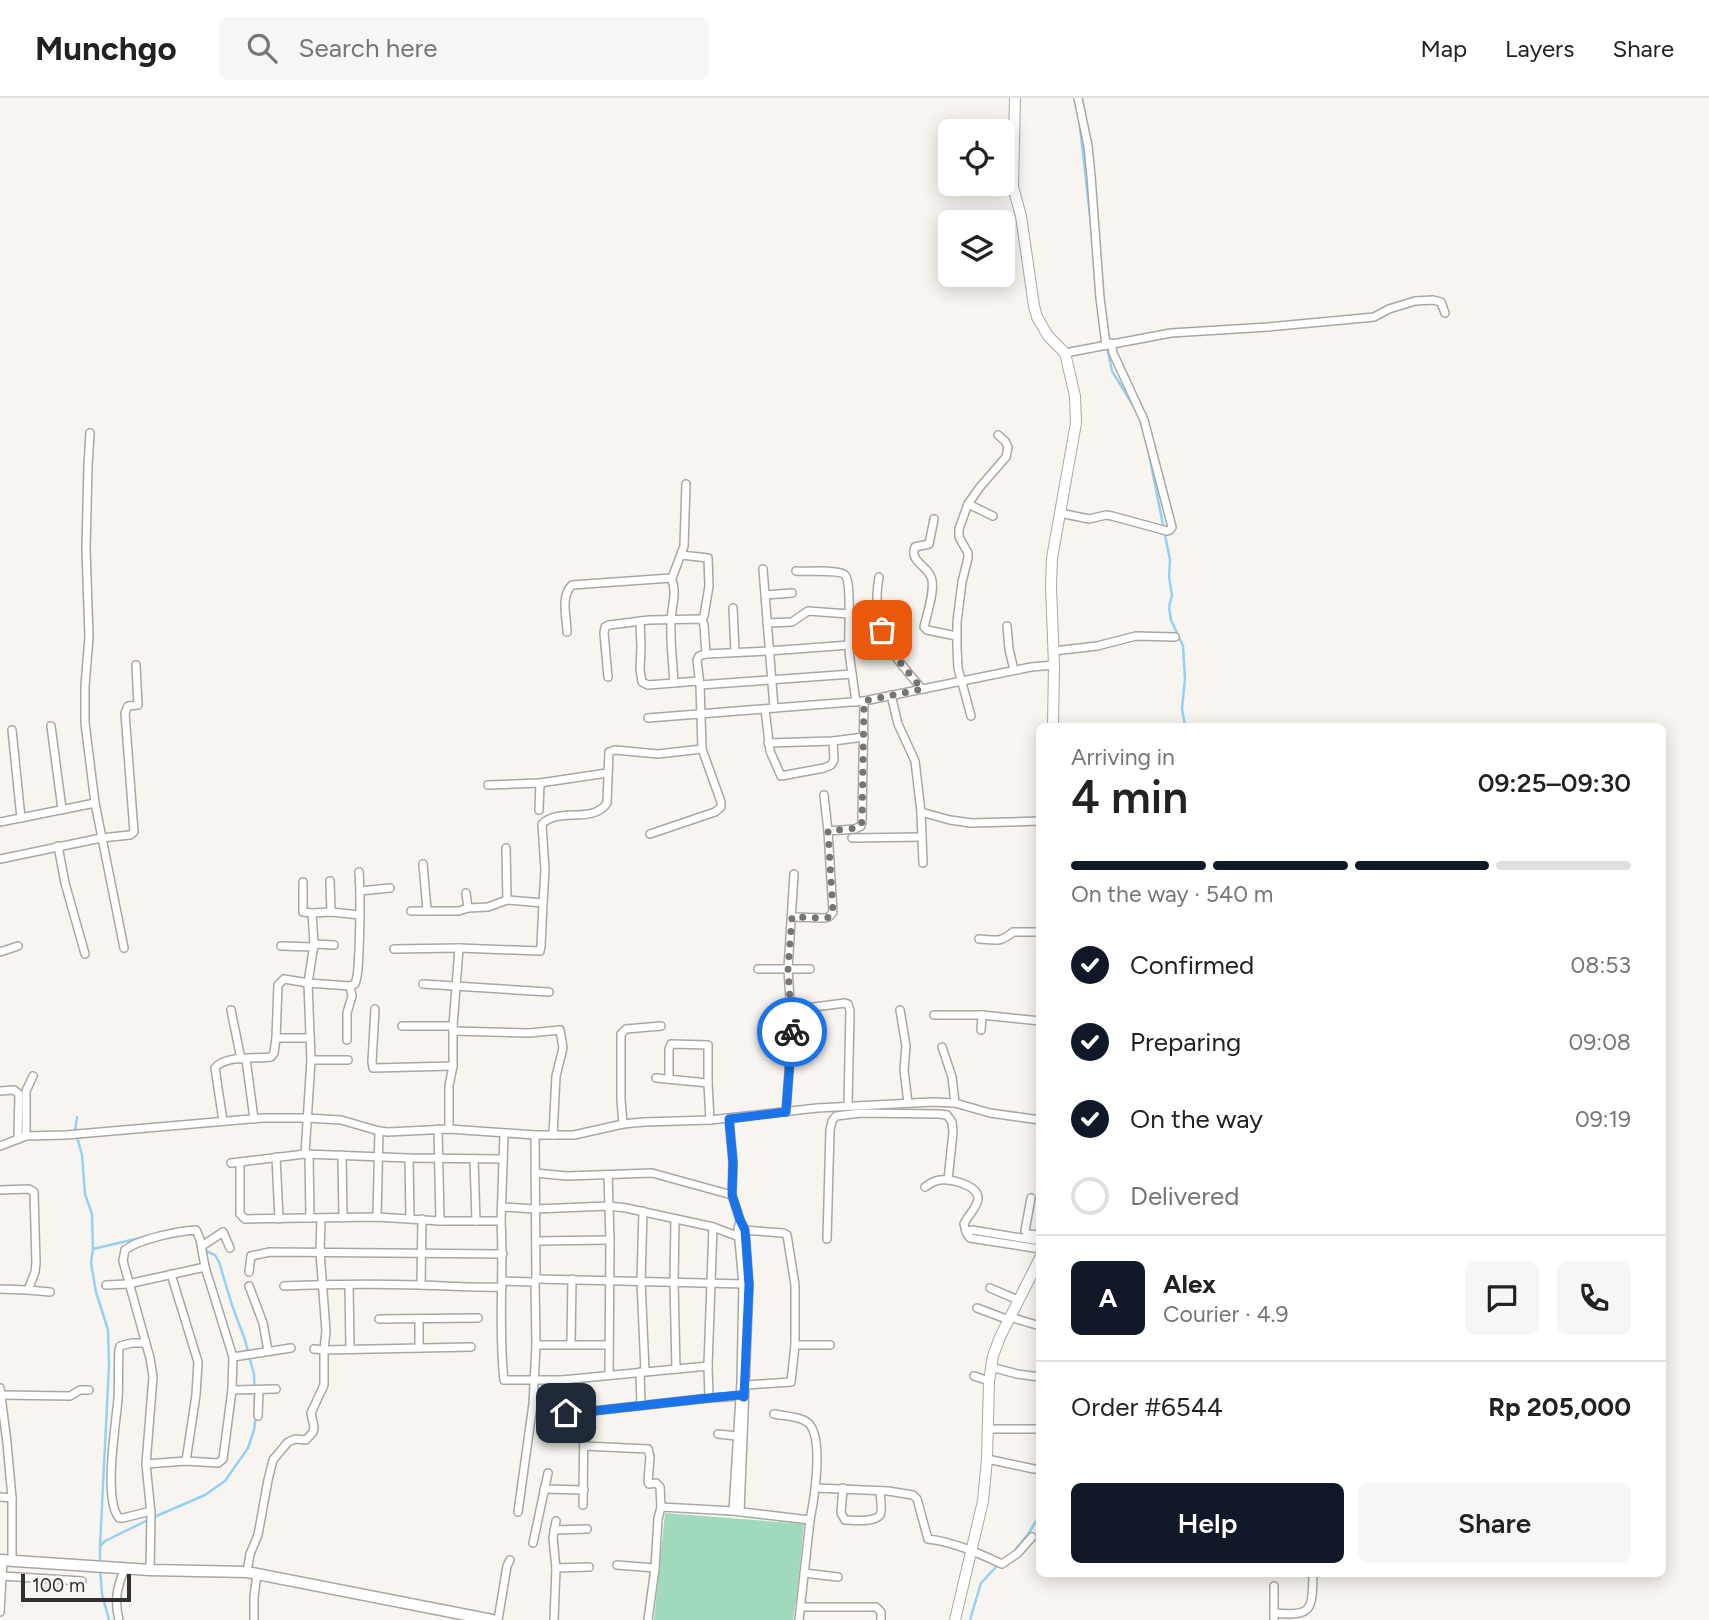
<!DOCTYPE html>
<html lang="en">
<head>
<meta charset="utf-8">
<style>
  :root { --surface:#fff; --page:#f6f6f6; --text:#222; --muted:#767676; --line:#e0e0e0; --accent:#111827 }
  body { margin:0; font-family:Figtree,sans-serif; background:var(--page); color:var(--text); height:100vh; display:flex; flex-direction:column; font-size:26px; white-space:nowrap }
  * { box-sizing:border-box; margin:0 }
  p { font-size:23px; color:var(--muted) }
  .icon { flex:none; width:38px; height:38px; fill:none; stroke:currentColor; stroke-width:2; stroke-linecap:round; stroke-linejoin:round }
  .map { position:relative; flex:1; overflow:hidden }
  .drawer { position:absolute; left:1036px; top:625px; width:630px; height:854px; display:flex; flex-direction:column; background:var(--surface); border-radius:10px; box-shadow:0 4px 18px #0003 }
  .drawer>* { flex:none }
  .controls { position:absolute; left:938px; top:21px; display:grid; gap:14px }
  .controls a { display:grid; place-items:center; width:77px; height:77px; border-radius:10px; background:var(--surface); box-shadow:0 4px 18px #0003; font-size:35px }
  .scale { position:absolute; left:21px; bottom:18px; width:110px; box-sizing:border-box; padding-left:7px; border:4px solid #31302e; border-top:0; font-size:19px; line-height:24px; white-space:nowrap; color:#31302e; -webkit-text-stroke:5px #f8f5f0; paint-order:stroke }
  .pin { position:absolute; display:grid; place-items:center; width:60px; height:60px; color:#fff; margin:-30px; border-radius:14px; box-shadow:0 4px 10px #0006 }
  .courier { position:absolute; display:grid; place-items:center; width:70px; height:70px; margin:-35px; border:5px solid #1a73e8; border-radius:50%; background:#fff; color:#222; box-shadow:0 2px 9px #0007 }
  .overview em { font-style:normal; font-weight:600 }
  .overview div { display:flex; flex-direction:column-reverse }
  .overview { display:flex; align-items:center; justify-content:space-between; height:119px; padding:0 35px }
  h1 { font-size:46px; font-weight:600; line-height:52px }
  .bar { display:grid; grid-template-columns:repeat(4,1fr); gap:10px 7px; align-content:center; height:84px; padding:0 35px }
  .bar i { height:9px; border-radius:5px; background:var(--line) }
  .bar .on { background:var(--accent) }
  .bar p { grid-column:span 4 }
  .line { display:flex; align-items:center; gap:18px; padding:0 35px; border-top:2px solid var(--line) }
  .line div { flex:1 }
  .round { display:grid; place-items:center; flex:none; width:74px; height:74px; border-radius:10px; background:var(--page) }
  ol { padding:0 35px; list-style:none }
  li { display:flex; align-items:center; gap:21px; height:77px }
  li p { margin-inline-start:auto }
  li .icon { padding:7px; border-radius:50%; background:var(--accent); color:#fff; stroke-width:4 }
  li:last-child { color:var(--muted) }
  li i { width:38px; height:38px; border:4px solid var(--line); border-radius:50% }
  .cta { display:flex; gap:14px; margin-top:auto; padding:14px 35px }
  .cta a { flex:1; height:80px; border-radius:10px; background:var(--accent); color:#fff; font-size:28px; font-weight:600; line-height:80px; text-align:center }
  .cta a+a { background:var(--page); color:var(--text) }
  header { display:flex; align-items:center; gap:42px; box-sizing:border-box; height:98px; padding:0 35px; background:var(--surface); border-bottom:2px solid var(--line) }
  header strong { font-size:33px }
  nav { display:flex; gap:38px; margin-inline-start:auto; font-size:24px }
  .search { width:490px; height:63px; background:var(--page); display:flex; align-items:center; gap:18px; box-sizing:border-box; padding:0 24px; border-radius:10px; color:var(--muted); font-size:26px }
  .map>svg:first-child { display:block }
  .green { fill:#a0d9bb }
  .lines { fill:none; stroke-linecap:round; stroke-linejoin:round }
  .stream { stroke:#95d1f4; stroke-width:2.5 }
  .minor-casing { stroke:#aaa7a3; stroke-width:10 }
  .major-casing { stroke:#aaa7a3; stroke-width:12 }
  .highway-casing { stroke:#aaa7a3; stroke-width:13 }
  .minor { stroke:#fff; stroke-width:7 }
  .major { stroke:#fff; stroke-width:10 }
  .highway { stroke:#fff; stroke-width:10 }
  .done { stroke:#777572; stroke-width:7; stroke-dasharray:0 12.6 }
  .route { stroke:#1a73e8; stroke-width:9 }
</style>
</head>
<body>
<header>
<strong>Munchgo</strong>
<div class="search"><svg class="icon" aria-label="search" viewBox="0 0 24 24"><circle cx="10" cy="10" r="6"/><path d="M15 15l6 6"/></svg>Search here</div>
<nav><a>Map</a><a>Layers</a><a>Share</a></nav>
</header>
<div class="map">
<svg width="1709" height="1522" viewBox="0 0 1709 1522">
  <rect width="100%" height="100%" fill="#f8f5f0"/>
  <path class="green" d="M 665,1415 L 804,1426 L 797,1496 L 793,1522 L 654,1522 Z"/>
  <g class="lines">
    <g class="stream">
      <path d="M 1079,20 L 1093,145"/>
      <path d="M 1107,249 L 1112,273 L 1134,309"/>
      <path d="M 1146,341 L 1170,462 L 1169,479 L 1172,497 L 1169,509 L 1171,522 L 1183,548 L 1185,581 L 1182,610 L 1185,628"/>
      <path d="M 75,1033 L 77,1019"/>
      <path d="M 77,1039 L 82,1057 L 85,1096 L 92,1116 L 93,1151 L 91,1165 L 96,1194 L 108,1232 L 109,1267 L 100,1448"/>
      <path d="M 204,1148 L 206,1153 L 215,1157 L 219,1164 L 232,1207 L 245,1242 L 254,1276 L 255,1307"/>
      <path d="M 93,1151 L 144,1139"/>
      <path d="M 154,1419 L 205,1397 L 225,1383 L 248,1350 L 254,1332 L 256,1317"/>
      <path d="M 1011,1457 L 1029,1435 L 1040,1416"/>
      <path d="M 100,1464 L 100,1448 L 105,1443 L 148,1422"/>
      <path d="M 100,1470 L 102,1496 L 109,1522"/>
      <path d="M 970,1522 L 981,1485 L 997,1468 L 1000,1463 L 1005,1460"/>
    </g>
    <g class="minor-casing">
      <g id="minor">
        <path d="M 1078,0 L 1088,48 L 1091,78 L 1100,200 L 1106,247"/>
        <path d="M 1065,255 L 1171,235 L 1268,229 L 1364,220 L 1374,219 L 1389,211 L 1415,203 L 1433,202 L 1441,204 L 1445,215"/>
        <path d="M 90,335 L 88,368 L 86,451 L 89,539 L 85,588 L 85,625 L 95,705 L 124,850"/>
        <path d="M 968,406 L 993,418"/>
        <path d="M 1060,415 L 1089,421 L 1106,417 L 1112,418 L 1167,433 L 1170,432 L 1172,429 L 1144,322 L 1113,255 L 1111,245"/>
        <path d="M 934,421 L 929,446 L 915,449 C 910,463 924,466 930,477 C 937,487 927,516 924,529 L 927,532 L 956,538"/>
        <path d="M 681,457 L 708,460 L 709,488 L 704,518 L 702,521"/>
        <path d="M 763,471 L 774,610"/>
        <path d="M 796,473 C 805,474 840,471 845,477 C 852,484 848,535 849,548 C 849,558 851,567 852,576"/>
        <path d="M 879,479 C 870,530 890,554 922,591"/>
        <path d="M 672,480 L 684,448 L 686,386"/>
        <path d="M 765,497 L 792,495"/>
        <path d="M 733,510 L 735,554"/>
        <path d="M 640,523 L 641,549 L 640,571 L 642,584 L 648,587 L 699,583"/>
        <path d="M 767,525 L 792,524 L 808,513 L 849,516"/>
        <path d="M 1007,528 L 1009,551 L 1014,572"/>
        <path d="M 567,534 C 567,520 560,498 572,487 L 671,480 C 678,494 671,509 671,524 C 670,544 673,565 674,585"/>
        <path d="M 1054,553 L 1097,548 L 1136,538 L 1175,539"/>
        <path d="M 608,579 L 604,535 L 605,529 L 609,527 L 649,522 L 702,521 L 704,527 L 706,556"/>
        <path d="M 700,587 L 852,576 L 856,604"/>
        <path d="M 891,597 L 898,626 L 915,663 L 921,714 L 950,722 L 971,725 L 1040,723"/>
        <path d="M 765,611 L 770,653 L 781,678 L 824,670 L 831,667 L 834,662 L 833,643"/>
        <path d="M 971,618 L 958,570 L 957,550 L 957,524 L 962,484 L 968,460 L 968,455 L 959,439 L 959,431 L 968,406 L 980,389 L 1006,359 L 1008,349 L 1005,343 L 998,337"/>
        <path d="M 648,620 L 864,603 L 1031,569 L 1054,567"/>
        <path d="M 51,628 L 62,711"/>
        <path d="M 12,632 L 21,720"/>
        <path d="M 768,645 L 833,643 L 864,639"/>
        <path d="M 488,687 L 540,685 L 607,675"/>
        <path d="M 824,697 L 828,733 L 855,731 L 861,728 L 862,724 L 864,603"/>
        <path d="M 539,712 L 540,685"/>
        <path d="M 921,714 L 923,765"/>
        <path d="M 0,724 L 95,705"/>
        <path d="M 650,736 L 715,714 L 721,709 L 721,704 L 702,651 L 700,587 L 697,562 L 699,558 L 706,556 L 769,553 L 849,547"/>
        <path d="M 852,740 L 922,739"/>
        <path d="M 58,748 L 65,785 L 85,856"/>
        <path d="M 506,750 L 507,802"/>
        <path d="M 0,761 L 101,740 L 130,737 L 134,734 L 125,615 L 128,608 L 138,607 L 136,567"/>
        <path d="M 423,766 L 427,812"/>
        <path d="M 330,783 L 331,814"/>
        <path d="M 303,784 L 303,814 L 312,815"/>
        <path d="M 360,793 L 390,790"/>
        <path d="M 466,795 L 468,810"/>
        <path d="M 543,805 L 545,772 L 542,726 C 559,709 593,726 607,705 L 609,654 L 615,652 L 658,656 L 702,651"/>
        <path d="M 411,813 L 459,813 L 468,810 L 488,809 L 507,802 L 543,805 L 541,848 L 540,853 L 459,850 L 453,928 L 453,968 L 449,988 L 449,1031"/>
        <path d="M 792,819 L 825,820 L 829,819 L 833,814 L 828,733"/>
        <path d="M 979,841 C 996,842 1000,845 1013,834 L 1040,834"/>
        <path d="M 314,846 L 334,847"/>
        <path d="M 281,848 L 314,849"/>
        <path d="M 394,851 L 459,850"/>
        <path d="M 0,854 L 18,848"/>
        <path d="M 758,871 L 810,871"/>
        <path d="M 423,886 L 549,894"/>
        <path d="M 375,911 L 372,964 L 373,970 L 453,968"/>
        <path d="M 231,912 L 241,961"/>
        <path d="M 791,912 L 845,905 L 848,906 L 850,913 L 848,1008"/>
        <path d="M 900,912 L 906,948 L 904,972 L 908,1005"/>
        <path d="M 934,917 L 982,917 L 1040,923"/>
        <path d="M 402,928 L 453,928"/>
        <path d="M 981,932 L 982,917"/>
        <path d="M 453,933 L 529,935 L 560,932 L 563,950 L 556,978 L 553,1037"/>
        <path d="M 310,940 L 276,940 L 278,887 L 284,881 L 308,885 L 350,888 L 355,886 C 359,876 358,864 359,853 C 360,826 361,800 359,774"/>
        <path d="M 347,942 L 347,915 L 352,898 L 350,888"/>
        <path d="M 942,949 L 952,979 L 955,1005"/>
        <path d="M 246,961 L 254,1021"/>
        <path d="M 311,962 L 348,962"/>
        <path d="M 656,980 L 708,985"/>
        <path d="M 669,981 L 669,951 L 671,946 L 708,947 L 708,985 L 710,1022"/>
        <path d="M 0,993 L 14,992 L 19,996 L 18,1041"/>
        <path d="M 786,1014 L 792,933 L 788,871 L 794,776"/>
        <path d="M 729,1021 L 733,1064 L 732,1097 L 740,1122 L 745,1132 L 749,1187 L 740,1414"/>
        <path d="M 223,1023 L 215,970 C 225,957 255,961 271,959 L 274,955 L 276,940"/>
        <path d="M 623,1026 L 621,1002 L 621,936 L 626,931 L 661,928"/>
        <path d="M 438,1031 L 440,1123"/>
        <path d="M 26,1038 L 26,993 L 33,978"/>
        <path d="M 0,1048 L 26,1038 L 66,1037 L 262,1020 L 307,1020 L 341,1022 L 379,1033 L 388,1034 L 449,1031 L 535,1037 L 574,1037 L 623,1026 L 644,1024 L 710,1022 L 817,1010 L 933,1004 L 955,1005 L 990,1015 L 1040,1022"/>
        <path d="M 305,1056 L 311,962 L 308,885 L 314,846 L 312,815 L 331,814 L 360,817"/>
        <path d="M 309,1056 L 310,1120"/>
        <path d="M 342,1057 L 343,1120"/>
        <path d="M 276,1059 L 279,1121"/>
        <path d="M 409,1060 L 410,1120"/>
        <path d="M 474,1061 L 476,1123"/>
        <path d="M 240,1064 L 240,1116 L 245,1121 L 377,1119 L 440,1123 L 501,1123 L 504,1036"/>
        <path d="M 231,1065 L 305,1056 L 409,1060 L 503,1061"/>
        <path d="M 535,1075 L 567,1078 L 652,1075 L 732,1097"/>
        <path d="M 608,1077 L 610,1142 L 609,1277"/>
        <path d="M 925,1089 C 930,1085 933,1083 940,1082 C 951,1081 979,1087 978,1101 C 977,1110 968,1117 964,1126 L 966,1134 L 970,1140 L 1040,1151"/>
        <path d="M 0,1092 L 29,1091 L 34,1094 L 36,1165 L 35,1174 L 28,1192 L 0,1191"/>
        <path d="M 1031,1100 L 1025,1133 L 1028,1136 L 1040,1137"/>
        <path d="M 502,1109 L 535,1111 L 609,1108 L 626,1110 L 713,1129 L 742,1140"/>
        <path d="M 643,1113 L 641,1183 L 645,1273"/>
        <path d="M 377,1119 L 379,1033"/>
        <path d="M 675,1121 L 674,1184 L 676,1271"/>
        <path d="M 501,1123 C 504,1176 498,1230 504,1282 L 562,1282 L 708,1268"/>
        <path d="M 966,1134 L 972,1132 L 1040,1143"/>
        <path d="M 827,1141 L 830,1032 L 832,1023 L 836,1018 L 861,1015 L 939,1016 L 947,1017 L 952,1024 L 953,1034 L 948,1082"/>
        <path d="M 536,1143 L 610,1142"/>
        <path d="M 202,1148 L 223,1134 L 230,1150"/>
        <path d="M 249,1174 L 251,1158 L 270,1154 L 503,1156"/>
        <path d="M 171,1176 L 198,1264 L 196,1297 L 186,1363"/>
        <path d="M 536,1181 L 745,1186"/>
        <path d="M 503,1183 L 535,1184"/>
        <path d="M 106,1187 L 128,1186 L 205,1169"/>
        <path d="M 349,1187 L 350,1250"/>
        <path d="M 421,1187 L 422,1121"/>
        <path d="M 249,1188 L 263,1225 L 268,1253"/>
        <path d="M 284,1188 C 329,1186 375,1186 421,1187 C 448,1188 475,1190 502,1189"/>
        <path d="M 990,1190 L 1018,1202"/>
        <path d="M 28,1192 L 50,1194"/>
        <path d="M 977,1210 L 1009,1222"/>
        <path d="M 1010,1219 L 1040,1228"/>
        <path d="M 379,1221 L 478,1220"/>
        <path d="M 419,1221 L 419,1249"/>
        <path d="M 145,1245 L 132,1245 L 120,1248 L 119,1251 C 118,1268 119,1284 118,1301 C 116,1326 103,1401 119,1420 L 123,1420 L 151,1413"/>
        <path d="M 571,1246 L 572,1181"/>
        <path d="M 536,1247 L 609,1247"/>
        <path d="M 795,1247 L 830,1247"/>
        <path d="M 314,1251 L 324,1252 L 326,1233 L 320,1154 L 321,1120"/>
        <path d="M 233,1259 L 291,1250"/>
        <path d="M 991,1269 L 1017,1276 L 1040,1279"/>
        <path d="M 640,1274 L 641,1307"/>
        <path d="M 974,1278 L 989,1283"/>
        <path d="M 562,1282 L 565,1313 L 566,1315 L 584,1314 L 709,1300 L 741,1298"/>
        <path d="M 742,1284 L 746,1287 L 791,1284 L 795,1247 L 795,1187 L 787,1137 L 783,1135 L 743,1132"/>
        <path d="M 0,1290 L 7,1345 L 12,1400 L 12,1462"/>
        <path d="M 232,1292 L 276,1291"/>
        <path d="M 2,1297 L 70,1298 L 80,1292 L 89,1292"/>
        <path d="M 709,1300 L 708,1268 L 713,1129"/>
        <path d="M 258,1318 L 259,1292"/>
        <path d="M 987,1331 L 1038,1331"/>
        <path d="M 718,1336 L 736,1338"/>
        <path d="M 584,1348 L 648,1351 L 650,1359 L 648,1384 L 649,1386 L 656,1385 L 660,1389 L 661,1409"/>
        <path d="M 987,1361 L 1034,1371"/>
        <path d="M 146,1366 L 186,1363 L 218,1365 L 223,1361 L 232,1292 L 233,1259 L 205,1169 L 200,1141 L 196,1132 C 178,1133 139,1141 125,1152 L 123,1163 L 150,1260 L 153,1279 L 146,1366 L 151,1416 L 150,1472"/>
        <path d="M 816,1390 L 888,1393 L 913,1397 L 917,1401 L 928,1441 C 954,1444 978,1455 1002,1466 L 1018,1455 L 1032,1439"/>
        <path d="M 843,1390 L 841,1415 L 845,1422 C 854,1422 874,1425 880,1417 C 883,1412 880,1399 880,1393"/>
        <path d="M 544,1391 L 584,1392"/>
        <path d="M 0,1399 L 12,1400"/>
        <path d="M 583,1407 L 584,1314"/>
        <path d="M 733,1413 L 741,1283 L 743,1186 L 738,1131 L 740,1122"/>
        <path d="M 518,1414 L 533,1306 L 536,1247 L 535,1184 L 536,1181 L 535,1037"/>
        <path d="M 554,1432 L 587,1431"/>
        <path d="M 533,1445 L 548,1375"/>
        <path d="M 617,1467 L 655,1470"/>
        <path d="M 556,1470 L 589,1469"/>
        <path d="M 247,1474 L 250,1456 L 258,1437 L 268,1382 L 273,1362 L 288,1344 L 295,1341 L 306,1342 L 313,1334 L 314,1329 L 311,1315 L 324,1287 L 324,1252 L 471,1249"/>
        <path d="M 804,1475 L 838,1479"/>
        <path d="M 2,1478 L 82,1483"/>
        <path d="M 801,1509 L 876,1509 L 881,1514 L 881,1522"/>
        <path d="M 0,1514 L 3,1462"/>
        <path d="M 1274,1515 C 1314,1519 1312,1511 1313,1475"/>
        <path d="M 119,1522 C 114,1502 117,1489 125,1470"/>
        <path d="M 254,1522 L 254,1499 L 257,1476"/>
        <path d="M 498,1522 L 507,1468 L 510,1462"/>
        <path d="M 554,1522 L 556,1470 L 553,1440 L 556,1423"/>
        <path d="M 648,1522 L 655,1470 L 658,1421 L 661,1409 L 733,1413 L 810,1422 C 814,1402 825,1337 807,1324 C 799,1318 784,1318 774,1316"/>
        <path d="M 799,1522 L 810,1422"/>
        <path d="M 1274,1522 L 1274,1488"/>
      </g>
    </g>
    <g class="major-casing">
      <g id="major">
        <path d="M 1015,0 L 1013,89 L 1021,118 L 1034,208 L 1037,219 L 1048,238 L 1065,255 L 1075,298 L 1076,325 L 1052,460 L 1051,488 L 1054,567 L 1053,628"/>
        <path d="M 955,1522 L 983,1403 L 987,1361 L 989,1283 L 993,1258 L 1000,1239 L 1040,1160"/>
      </g>
    </g>
    <g class="highway-casing">
      <path id="highway" d="M 0,1462 L 150,1472 L 247,1474 L 492,1522"/>
    </g>
    <use href="#minor" class="minor"/>
    <use href="#major" class="major"/>
    <use href="#highway" class="highway"/>
  </g>
  <g class="lines">
    <path class="done" d="M 792,934 L 788,871 L 792,819 L 825,820 L 830,819 L 833,814 L 828,733 L 858,730 L 862,724 L 864,603 L 922,591 L 890,552 L 882,532"/>
    <path class="route" d="M 566,1315 L 584,1314 L 709,1300 L 739,1297 L 744,1299 L 749,1187 L 745,1132 L 740,1122 L 732,1097 L 733,1064 L 729,1021 L 786,1014 L 792,934"/>
  </g>
</svg>
<div class="controls">
<a><svg class="icon" aria-label="locate" viewBox="0 0 24 24"><circle cx="12" cy="12" r="6"/><path d="M12 2v4M12 18v4M2 12h4M18 12h4"/></svg></a>
<a><svg class="icon" aria-label="layers" viewBox="0 0 24 24"><path d="M12 4l9 5-9 5-9-5zM3 14l9 5 9-5"/></svg></a>
</div>
<div class="scale">100 m</div>
<div class="pin" style="left:882px;top:532px;background:#ea580c"><svg class="icon" aria-label="bag" viewBox="0 0 24 24"><path d="M5 8h14l-1 12H6zM9 8a3 3 0 0 1 6 0"/></svg></div>
<div class="pin" style="left:566px;top:1315px;background:#1f2937"><svg class="icon" aria-label="home" viewBox="0 0 24 24"><path d="M3 11l9-7 9 7M6 9v11h12V9"/></svg></div>
<div class="courier" style="left:792px;top:934px"><svg class="icon" aria-label="bike" viewBox="0 0 24 24"><circle cx="6" cy="16" r="4"/><circle cx="18" cy="16" r="4"/><path d="M6 16l4-8h5l3 8M10 8l3 8H6M13 5h3"/></svg></div>
<section class="drawer">
<div class="overview"><div><h1>4 min</h1><p>Arriving in</p></div><em>09:25–09:30</em></div>
<div class="bar"><i class="on"></i><i class="on"></i><i class="on"></i><i></i><p>On the way · 540 m</p></div>
<ol>
<li><svg class="icon" aria-label="check" viewBox="0 0 24 24"><path d="M5 12l5 5 9-10"/></svg>Confirmed<p>08:53</p></li>
<li><svg class="icon" aria-label="check" viewBox="0 0 24 24"><path d="M5 12l5 5 9-10"/></svg>Preparing<p>09:08</p></li>
<li><svg class="icon" aria-label="check" viewBox="0 0 24 24"><path d="M5 12l5 5 9-10"/></svg>On the way<p>09:19</p></li>
<li><i></i>Delivered</li>
</ol>
<div class="line" style="height:126px"><b class="round" style="background:var(--accent);color:#fff">A</b><div><b>Alex</b><p>Courier · 4.9</p></div><a class="round"><svg class="icon" aria-label="chat" viewBox="0 0 24 24"><path d="M4 5h16v11H9l-5 4z"/></svg></a><a class="round"><svg class="icon" aria-label="phone" viewBox="0 0 24 24"><path d="M5 4h4l2 5-3 2q2 4 5 5l2-3 5 2v4C11 20 4 13 5 4z"/></svg></a></div>
<div class="line" style="height:91px"><div>Order #6544</div><b>Rp 205,000</b></div>
<div class="cta"><a>Help</a><a>Share</a></div>
</section>
</div>
</body>
</html>
